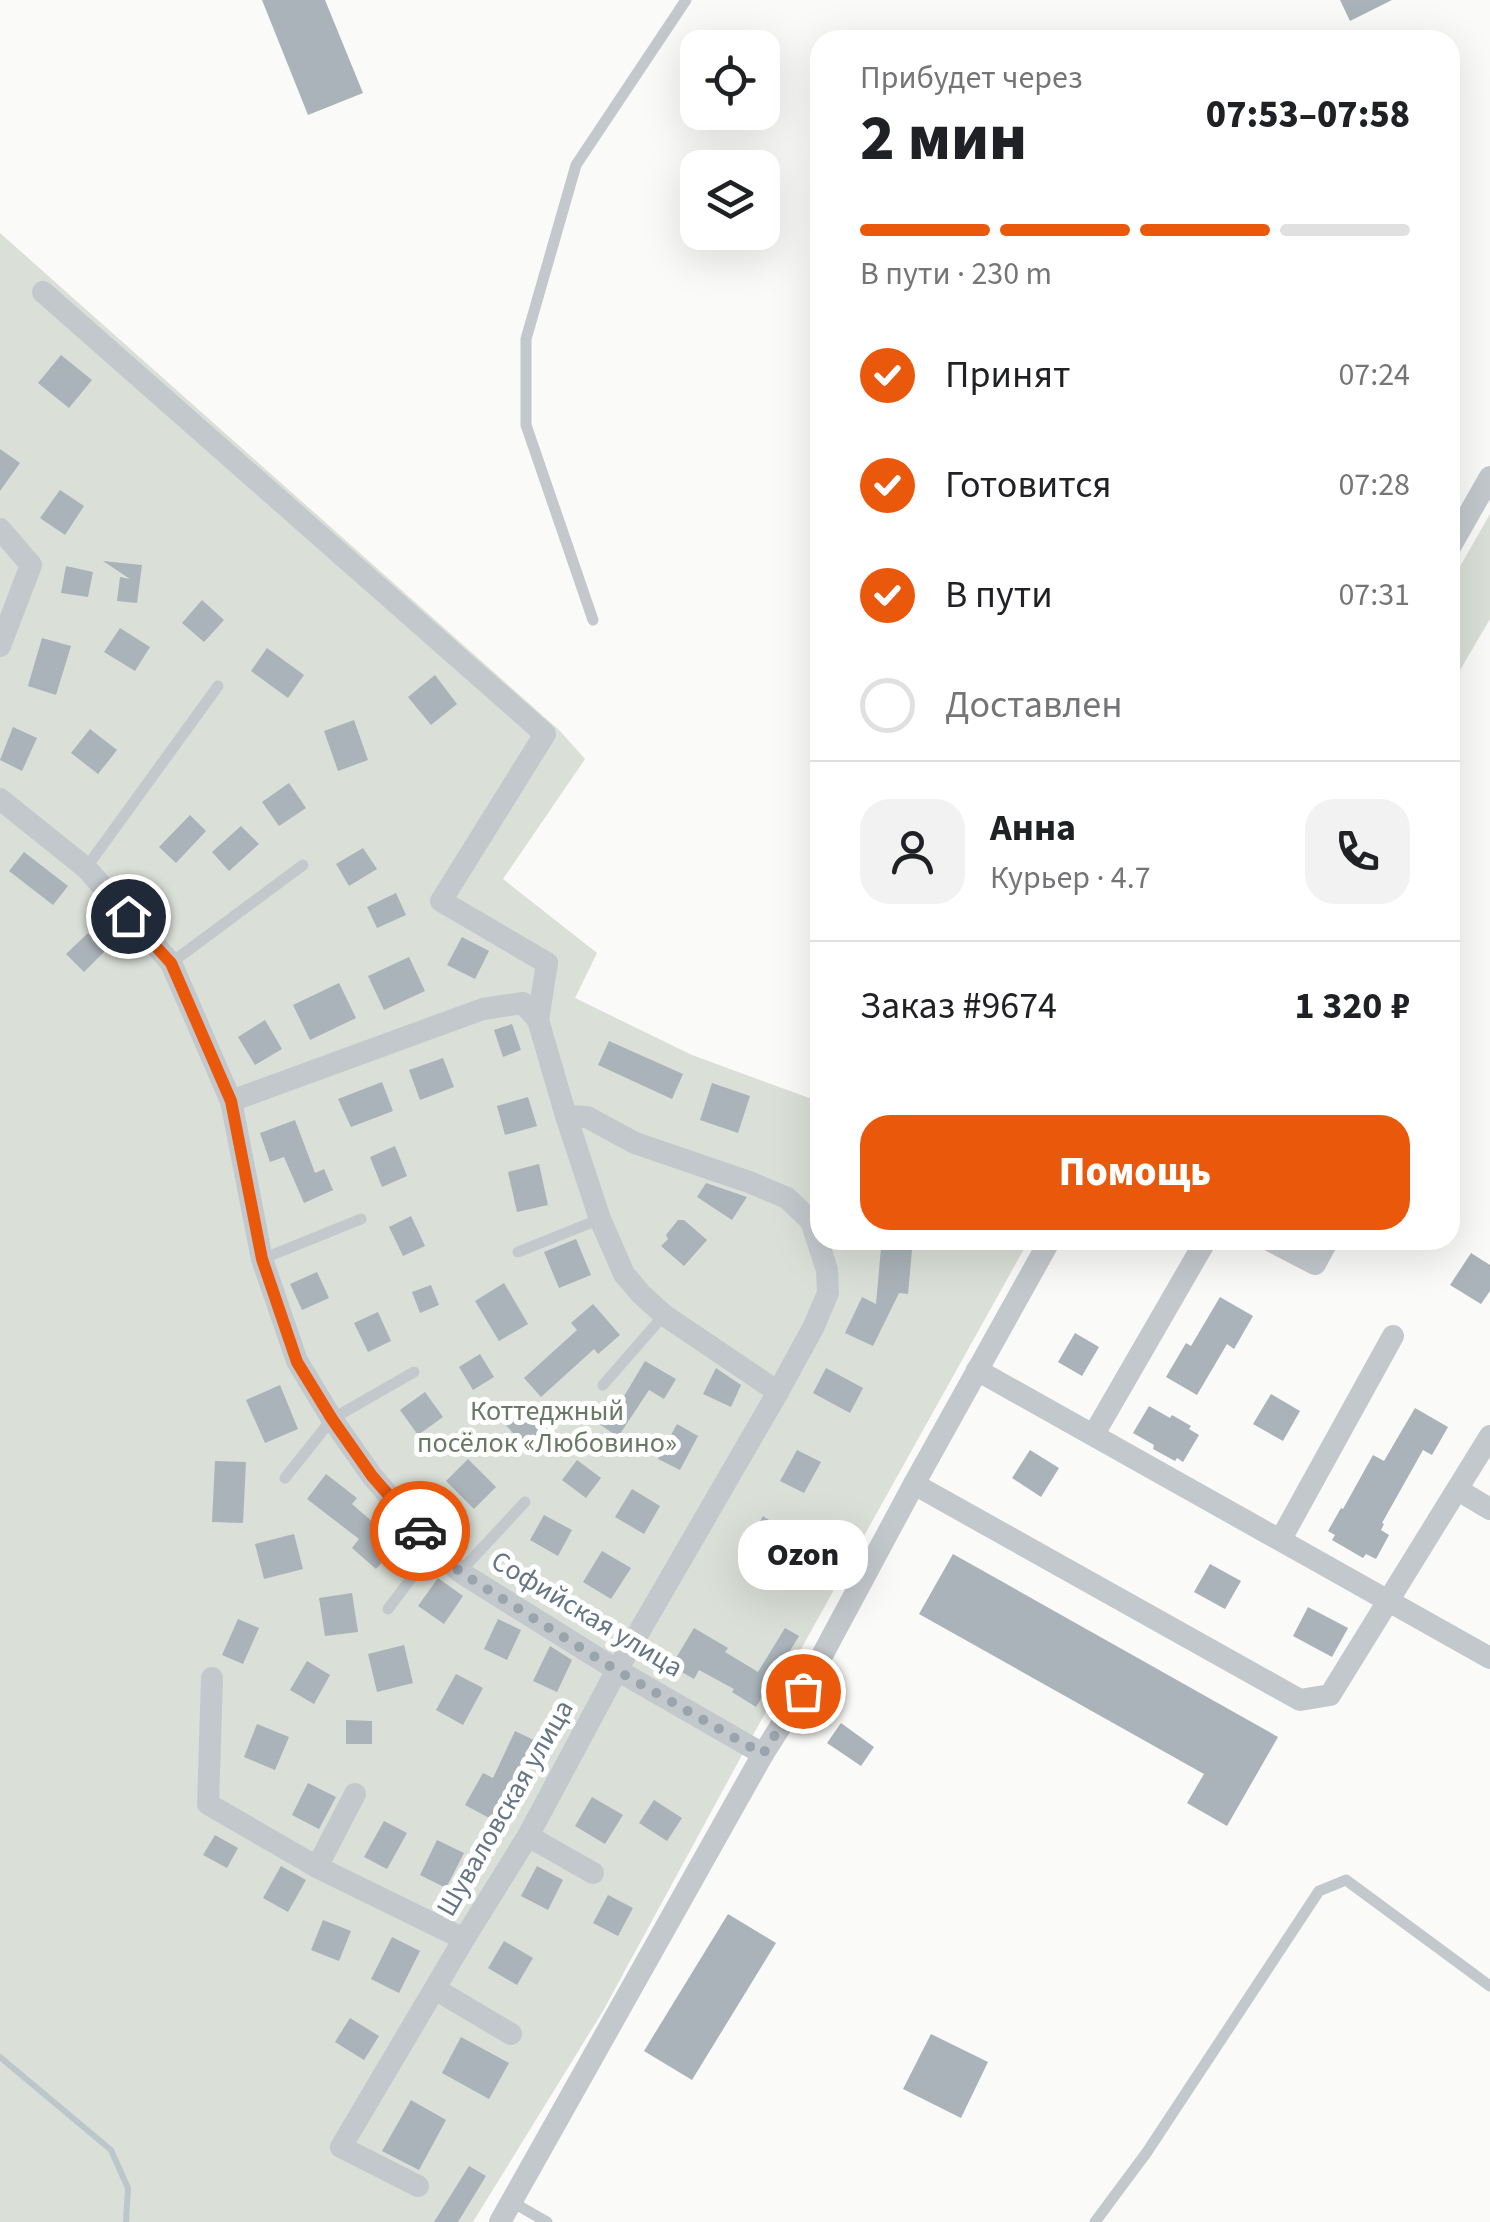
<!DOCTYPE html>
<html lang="ru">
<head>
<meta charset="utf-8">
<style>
  :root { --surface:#fff; --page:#f2f2f2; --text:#202124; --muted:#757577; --line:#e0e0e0; --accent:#ea580c }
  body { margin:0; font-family:"Source Sans 3",sans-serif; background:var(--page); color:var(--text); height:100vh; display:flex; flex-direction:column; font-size:38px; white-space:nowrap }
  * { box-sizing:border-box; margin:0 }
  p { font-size:32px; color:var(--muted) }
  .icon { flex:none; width:55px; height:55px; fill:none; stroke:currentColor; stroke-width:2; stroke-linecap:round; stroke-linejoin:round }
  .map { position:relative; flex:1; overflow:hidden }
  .sheet { position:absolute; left:810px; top:30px; width:650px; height:1220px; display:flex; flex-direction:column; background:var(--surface); border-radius:30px; box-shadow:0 10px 40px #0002 }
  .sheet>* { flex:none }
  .buttons { position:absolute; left:680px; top:30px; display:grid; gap:20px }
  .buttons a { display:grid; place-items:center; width:100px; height:100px; border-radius:20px; background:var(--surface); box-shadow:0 10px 40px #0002; font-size:50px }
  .pin { position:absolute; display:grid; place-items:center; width:85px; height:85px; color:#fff; margin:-42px; border:5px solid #fff; border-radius:50%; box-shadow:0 2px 10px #0007 }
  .courier { position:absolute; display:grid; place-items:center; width:100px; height:100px; margin:-50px; border:8px solid #ea580c; border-radius:50%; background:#fff; color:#222; box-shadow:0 2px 12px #0007 }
  .bubble { position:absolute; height:70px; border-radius:30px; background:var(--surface); box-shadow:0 10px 40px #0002; font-size:32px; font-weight:800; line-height:70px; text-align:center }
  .summary em { font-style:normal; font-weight:800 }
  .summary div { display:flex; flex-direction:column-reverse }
  .summary { display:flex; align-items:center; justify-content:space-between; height:170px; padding:0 50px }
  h1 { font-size:65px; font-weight:800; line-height:75px }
  .bar { display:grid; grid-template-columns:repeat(4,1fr); gap:15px 10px; align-content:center; height:120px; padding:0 50px }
  .bar i { height:12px; border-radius:8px; background:var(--line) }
  .bar .current { background:var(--accent) }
  .bar p { grid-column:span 4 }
  .line { display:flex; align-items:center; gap:25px; padding:0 50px; border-top:2px solid var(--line) }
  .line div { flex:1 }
  .round { display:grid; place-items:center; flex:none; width:105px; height:105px; border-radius:30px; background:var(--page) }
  ol { padding:0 50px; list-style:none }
  li { display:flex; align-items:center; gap:30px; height:110px }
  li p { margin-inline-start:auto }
  li .icon { padding:10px; border-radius:50%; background:var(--accent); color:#fff; stroke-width:4 }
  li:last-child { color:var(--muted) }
  li i { width:55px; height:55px; border:5px solid var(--line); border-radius:50% }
  .primary-button { display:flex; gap:20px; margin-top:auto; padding:20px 50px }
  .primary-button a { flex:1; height:115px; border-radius:30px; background:var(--accent); color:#fff; font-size:40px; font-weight:800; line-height:115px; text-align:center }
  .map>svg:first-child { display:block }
  .green { fill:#dadfd7 }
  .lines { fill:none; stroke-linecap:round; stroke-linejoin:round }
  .stream { stroke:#bbc7cb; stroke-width:6 }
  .building { fill:#aab3b9 }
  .service { stroke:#c3c8cc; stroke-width:11 }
  .minor { stroke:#c3c8cc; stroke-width:22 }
  .done { stroke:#99a4ac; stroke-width:10; stroke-dasharray:0 18 }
  .route { stroke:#ea580c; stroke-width:12 }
  .labels { text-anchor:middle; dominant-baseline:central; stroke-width:10; stroke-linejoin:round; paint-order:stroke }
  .park-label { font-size:28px; fill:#687a64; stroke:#fff }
  .street-label { font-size:28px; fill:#657683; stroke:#fff }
</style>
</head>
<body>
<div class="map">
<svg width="1490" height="2222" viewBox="0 0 1490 2222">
  <rect width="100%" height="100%" fill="#fafaf8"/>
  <g class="green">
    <path d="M 0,233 L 560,731 L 585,759 L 503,879 L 597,953 L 575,998 L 692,1055 L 820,1102 L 820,1240 L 1029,1240 L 748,1744 L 603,2011 L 473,2222 L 0,2222 Z"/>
    <path d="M 1490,514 L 1490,619 L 1450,687 L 1450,584 Z"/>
  </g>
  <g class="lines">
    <path class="stream" d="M 0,2057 L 111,2150 L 128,2188 L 126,2222"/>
  </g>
  <g class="building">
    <path d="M 262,0 L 325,0 L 363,93 L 308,115 Z"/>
    <path d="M 1340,0 L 1392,0 L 1350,21 Z"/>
    <path d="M 61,355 L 92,380 L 69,408 L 38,383 Z"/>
    <path d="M 0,449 L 20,463 L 0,491 Z"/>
    <path d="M 60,490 L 84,506 L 65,535 L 40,518 Z"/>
    <path d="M 103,561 L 142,565 L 137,603 L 117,601 L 120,577 L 130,579 Z"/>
    <path d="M 66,566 L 93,572 L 88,597 L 61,593 Z"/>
    <path d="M 202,600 L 224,620 L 204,642 L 182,623 Z"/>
    <path d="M 120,628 L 150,647 L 135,671 L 104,652 Z"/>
    <path d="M 42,638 L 71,646 L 56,695 L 28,686 Z"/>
    <path d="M 267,648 L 304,675 L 288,698 L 251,671 Z"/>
    <path d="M 435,675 L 457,704 L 431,725 L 408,697 Z"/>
    <path d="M 354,720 L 368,760 L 338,771 L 324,731 Z"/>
    <path d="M 13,727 L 37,738 L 22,771 L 0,760 Z"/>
    <path d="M 90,729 L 117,750 L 98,774 L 71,753 Z"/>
    <path d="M 289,783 L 306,808 L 279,826 L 262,802 Z"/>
    <path d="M 190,815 L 206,831 L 176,863 L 159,847 Z"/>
    <path d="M 241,826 L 259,844 L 229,871 L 212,852 Z"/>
    <path d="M 363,848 L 377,869 L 349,886 L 336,864 Z"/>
    <path d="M 24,852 L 68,886 L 53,905 L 9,871 Z"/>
    <path d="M 396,893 L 406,915 L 377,928 L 367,907 Z"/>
    <path d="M 88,933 L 105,951 L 84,972 L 66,954 Z"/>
    <path d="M 462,937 L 489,951 L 475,979 L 447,965 Z"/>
    <path d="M 409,957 L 425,991 L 384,1010 L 368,976 Z"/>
    <path d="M 339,983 L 356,1018 L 310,1040 L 293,1005 Z"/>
    <path d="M 265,1020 L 282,1049 L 255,1065 L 238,1037 Z"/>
    <path d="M 512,1024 L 521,1050 L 503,1057 L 494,1030 Z"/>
    <path d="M 609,1041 L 683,1074 L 672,1099 L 598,1065 Z"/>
    <path d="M 443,1058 L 454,1087 L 420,1100 L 409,1070 Z"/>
    <path d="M 382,1082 L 393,1111 L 351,1127 L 338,1099 Z"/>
    <path d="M 712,1083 L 750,1096 L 738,1133 L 700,1120 Z"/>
    <path d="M 528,1097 L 537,1126 L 505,1135 L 497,1106 Z"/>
    <path d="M 295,1120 L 315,1173 L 324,1169 L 333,1190 L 304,1203 L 284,1157 L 270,1162 L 260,1133 Z"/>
    <path d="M 395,1146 L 407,1176 L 382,1187 L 370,1157 Z"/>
    <path d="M 539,1164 L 548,1205 L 517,1212 L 508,1172 Z"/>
    <path d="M 706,1183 L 747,1197 L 732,1220 L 697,1197 Z"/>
    <path d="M 411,1216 L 425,1246 L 403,1256 L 389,1227 Z"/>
    <path d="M 678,1220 L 684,1220 L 707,1240 L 684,1266 L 661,1246 L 668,1239 L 666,1235 Z"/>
    <path d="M 576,1239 L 591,1275 L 559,1288 L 544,1252 Z"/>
    <path d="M 881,1248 L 912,1250 L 908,1294 L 899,1293 L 873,1346 L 845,1333 L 862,1297 L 876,1304 Z"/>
    <path d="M 1471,1253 L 1490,1265 L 1490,1291 L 1481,1304 L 1450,1285 Z"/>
    <path d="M 317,1272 L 329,1298 L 302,1310 L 290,1284 Z"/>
    <path d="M 504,1283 L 528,1324 L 499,1341 L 475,1301 Z"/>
    <path d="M 431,1285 L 439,1305 L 420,1313 L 412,1292 Z"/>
    <path d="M 1220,1297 L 1253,1316 L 1234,1349 L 1227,1344 L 1197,1395 L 1166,1377 L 1186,1343 L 1191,1346 Z"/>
    <path d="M 593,1304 L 620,1335 L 598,1354 L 594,1349 L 541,1397 L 524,1378 L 577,1330 L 571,1323 Z"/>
    <path d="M 378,1312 L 391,1341 L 368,1352 L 354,1323 Z"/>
    <path d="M 1075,1333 L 1099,1347 L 1082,1376 L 1058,1362 Z"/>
    <path d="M 480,1354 L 494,1377 L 473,1390 L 459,1367 Z"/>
    <path d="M 645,1361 L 676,1379 L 664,1399 L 649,1390 L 618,1437 L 595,1421 L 611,1397 L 620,1403 Z"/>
    <path d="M 716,1368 L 741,1385 L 731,1407 L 703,1394 Z"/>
    <path d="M 826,1368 L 863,1388 L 850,1413 L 813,1393 Z"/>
    <path d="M 280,1385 L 298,1429 L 265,1443 L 246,1400 Z"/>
    <path d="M 425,1392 L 443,1417 L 418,1435 L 400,1410 Z"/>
    <path d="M 1271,1394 L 1300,1411 L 1283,1441 L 1253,1424 Z"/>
    <path d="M 1149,1406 L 1170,1418 L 1172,1415 L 1191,1426 L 1189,1429 L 1199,1435 L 1183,1462 L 1177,1458 L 1175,1461 L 1153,1449 L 1154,1445 L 1133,1433 Z"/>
    <path d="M 526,1408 L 544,1429 L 524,1446 L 506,1425 Z"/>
    <path d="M 1415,1408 L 1448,1427 L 1432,1455 L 1423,1450 L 1382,1523 L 1384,1524 L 1381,1530 L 1389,1535 L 1376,1559 L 1366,1554 L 1363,1558 L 1332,1540 L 1335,1535 L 1328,1531 L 1341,1508 L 1343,1509 L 1373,1455 L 1384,1461 Z"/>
    <path d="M 677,1424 L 698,1436 L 680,1470 L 658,1459 Z"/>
    <path d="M 797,1450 L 821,1462 L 804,1493 L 780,1481 Z"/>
    <path d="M 1030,1450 L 1059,1468 L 1041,1497 L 1012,1478 Z"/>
    <path d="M 468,1459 L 496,1487 L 474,1509 L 446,1481 Z"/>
    <path d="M 577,1460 L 601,1478 L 586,1498 L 562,1480 Z"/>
    <path d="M 215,1461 L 246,1462 L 243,1523 L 212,1522 Z"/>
    <path d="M 326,1474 L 357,1498 L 352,1504 L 398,1544 L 376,1569 L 352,1548 L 359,1539 L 307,1499 Z"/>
    <path d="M 632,1489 L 660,1506 L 644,1534 L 615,1517 Z"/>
    <path d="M 544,1515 L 572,1530 L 558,1556 L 530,1540 Z"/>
    <path d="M 763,1516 L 832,1561 L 814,1590 L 792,1577 L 796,1570 L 748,1542 Z"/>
    <path d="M 294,1534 L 303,1569 L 264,1579 L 255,1544 Z"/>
    <path d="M 602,1551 L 631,1568 L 611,1599 L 583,1582 Z"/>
    <path d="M 953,1554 L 1278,1737 L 1227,1826 L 1187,1803 L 1204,1774 L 919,1614 Z"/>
    <path d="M 1210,1564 L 1241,1581 L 1225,1609 L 1194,1592 Z"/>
    <path d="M 438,1578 L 463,1596 L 444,1624 L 418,1606 Z"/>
    <path d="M 352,1593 L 358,1632 L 325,1636 L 319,1598 Z"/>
    <path d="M 1308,1607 L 1348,1628 L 1332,1657 L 1293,1636 Z"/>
    <path d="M 238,1619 L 259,1628 L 243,1664 L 222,1655 Z"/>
    <path d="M 498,1619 L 521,1630 L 507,1660 L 484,1649 Z"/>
    <path d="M 694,1628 L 728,1648 L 725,1652 L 758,1672 L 785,1628 L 799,1636 L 756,1707 L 732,1692 L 734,1689 L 699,1670 L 694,1679 L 675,1668 L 680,1660 L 676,1658 Z"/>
    <path d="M 404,1645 L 413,1683 L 377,1692 L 368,1654 Z"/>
    <path d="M 550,1646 L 572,1660 L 557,1692 L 533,1681 Z"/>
    <path d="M 307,1661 L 330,1675 L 314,1704 L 290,1690 Z"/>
    <path d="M 456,1674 L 483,1688 L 463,1725 L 436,1710 Z"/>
    <path d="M 346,1720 L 372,1721 L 372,1744 L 346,1744 Z"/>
    <path d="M 841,1723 L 874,1747 L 861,1766 L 827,1743 Z"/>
    <path d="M 257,1724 L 289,1737 L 275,1770 L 244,1757 Z"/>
    <path d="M 515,1731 L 538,1742 L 525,1768 L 522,1767 L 493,1820 L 465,1805 L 483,1773 L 493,1778 Z"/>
    <path d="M 308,1783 L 336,1797 L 319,1829 L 292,1815 Z"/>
    <path d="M 592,1797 L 623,1815 L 605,1844 L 575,1826 Z"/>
    <path d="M 654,1800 L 682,1818 L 667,1841 L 639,1823 Z"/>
    <path d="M 384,1821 L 407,1833 L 387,1869 L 364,1857 Z"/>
    <path d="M 215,1835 L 238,1848 L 227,1868 L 203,1855 Z"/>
    <path d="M 437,1840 L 464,1853 L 446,1888 L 420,1875 Z"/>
    <path d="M 281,1866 L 306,1880 L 288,1912 L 263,1898 Z"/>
    <path d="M 537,1866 L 563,1880 L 548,1910 L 521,1896 Z"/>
    <path d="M 608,1895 L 633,1908 L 618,1936 L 593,1923 Z"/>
    <path d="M 728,1914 L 776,1943 L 692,2080 L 644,2051 Z"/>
    <path d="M 323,1920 L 351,1931 L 339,1961 L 311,1950 Z"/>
    <path d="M 392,1937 L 420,1951 L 399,1993 L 371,1979 Z"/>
    <path d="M 504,1941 L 533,1958 L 517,1985 L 488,1968 Z"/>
    <path d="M 350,2018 L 379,2036 L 364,2060 L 335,2042 Z"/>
    <path d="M 931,2034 L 988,2062 L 961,2118 L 903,2089 Z"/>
    <path d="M 461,2037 L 509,2063 L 489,2099 L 442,2073 Z"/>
    <path d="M 411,2100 L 446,2120 L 419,2170 L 382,2151 Z"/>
    <path d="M 469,2166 L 486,2176 L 458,2222 L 434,2222 Z"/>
  </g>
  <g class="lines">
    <g class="service">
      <path d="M 593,620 L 526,425 L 526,339 L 576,165 L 686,0"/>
      <path d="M 86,868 L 218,686"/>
      <path d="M 171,963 L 303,865"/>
      <path d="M 518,1252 L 600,1219"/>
      <path d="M 262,1259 L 361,1219"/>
      <path d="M 603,1385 L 664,1315"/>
      <path d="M 285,1478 L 332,1419 L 414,1372"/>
      <path d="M 460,1572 L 525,1502"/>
      <path d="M 388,1609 L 434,1548"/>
      <path d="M 512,2202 L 547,2222"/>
      <path d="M 1095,2222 L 1147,2152 L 1319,1891 L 1346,1880 L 1490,1986"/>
    </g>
    <g class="minor">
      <path d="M 43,292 L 545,734 L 441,901 L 547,963 L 538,1020"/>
      <path d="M 0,529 L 31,565 L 0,646"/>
      <path d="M 1450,547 L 1490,477"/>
      <path d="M 0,799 L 86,868 L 171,963 L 231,1101 L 262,1259 L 297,1361 L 332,1419 L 372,1476 L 434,1548 L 460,1572 L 617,1670 L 763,1754"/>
      <path d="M 231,1101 L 483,1009 L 523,1003 L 538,1020 L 566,1116 L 600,1219 L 624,1274 L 641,1294 L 664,1315 L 778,1392"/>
      <path d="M 1269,1240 L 1315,1264 L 1328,1240"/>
      <path d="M 977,1370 L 1490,1658"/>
      <path d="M 1094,1434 L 1206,1240"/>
      <path d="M 914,1484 L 1300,1700 L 1330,1695 L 1490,1436"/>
      <path d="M 1458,1490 L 1490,1509"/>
      <path d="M 1281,1539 L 1393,1336"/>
      <path d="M 212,1678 L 208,1804 L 317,1867 L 464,1939"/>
      <path d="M 528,1836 L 593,1873"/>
      <path d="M 317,1867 L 355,1794"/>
      <path d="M 435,1989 L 511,2034"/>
      <path d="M 418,2186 L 341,2147 L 464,1939 L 528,1836 L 617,1670 L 778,1392 L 814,1326 L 828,1293 L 827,1270 L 811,1221 L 787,1198 L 749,1182 L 635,1143 L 587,1117 L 566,1116"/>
      <path d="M 500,2222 L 763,1754 L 803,1691 L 914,1484 L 1050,1240"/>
    </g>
  </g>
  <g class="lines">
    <path class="done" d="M 420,1531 L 460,1572 L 616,1670 L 763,1754 L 803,1691"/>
    <path class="route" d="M 128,916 L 171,963 L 231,1101 L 262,1259 L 297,1362 L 332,1419 L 372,1476 L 420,1531"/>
  </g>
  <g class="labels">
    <g class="park-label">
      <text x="547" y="1411">Коттеджный<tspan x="547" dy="32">посёлок «Любовино»</tspan></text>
    </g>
    <g class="street-label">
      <text transform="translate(587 1614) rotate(31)">Софийская улица</text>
      <text transform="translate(505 1808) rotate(-60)">Шуваловская улица</text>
    </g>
  </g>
</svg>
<div class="buttons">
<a><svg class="icon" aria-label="locate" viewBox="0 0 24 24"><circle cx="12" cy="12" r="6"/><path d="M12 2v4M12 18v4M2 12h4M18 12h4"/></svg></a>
<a><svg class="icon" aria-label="layers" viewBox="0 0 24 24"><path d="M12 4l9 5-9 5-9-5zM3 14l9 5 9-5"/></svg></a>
</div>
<div class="pin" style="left:803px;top:1691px;background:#ea580c"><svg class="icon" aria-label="bag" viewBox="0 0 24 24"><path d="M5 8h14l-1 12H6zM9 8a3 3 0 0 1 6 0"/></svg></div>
<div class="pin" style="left:128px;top:916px;background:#1f2937"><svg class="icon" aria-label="home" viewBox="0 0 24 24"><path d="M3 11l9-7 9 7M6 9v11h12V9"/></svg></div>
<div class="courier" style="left:420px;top:1531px"><svg class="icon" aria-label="car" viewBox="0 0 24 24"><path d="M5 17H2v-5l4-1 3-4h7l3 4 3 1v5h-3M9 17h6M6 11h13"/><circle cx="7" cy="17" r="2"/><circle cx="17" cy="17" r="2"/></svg></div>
<div class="bubble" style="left:738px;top:1520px;width:130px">Ozon</div>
<section class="sheet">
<div class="summary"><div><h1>2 мин</h1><p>Прибудет через</p></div><em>07:53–07:58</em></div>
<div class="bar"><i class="current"></i><i class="current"></i><i class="current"></i><i></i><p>В пути · 230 m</p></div>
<ol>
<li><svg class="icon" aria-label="check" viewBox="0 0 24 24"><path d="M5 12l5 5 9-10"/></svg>Принят<p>07:24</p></li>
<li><svg class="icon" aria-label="check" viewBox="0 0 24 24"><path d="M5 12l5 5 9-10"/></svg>Готовится<p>07:28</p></li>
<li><svg class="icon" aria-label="check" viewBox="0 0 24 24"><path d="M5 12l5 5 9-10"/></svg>В пути<p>07:31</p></li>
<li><i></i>Доставлен</li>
</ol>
<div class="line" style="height:180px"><a class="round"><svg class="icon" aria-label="person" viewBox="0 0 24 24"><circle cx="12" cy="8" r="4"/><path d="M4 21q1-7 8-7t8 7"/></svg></a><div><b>Анна</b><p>Курьер · 4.7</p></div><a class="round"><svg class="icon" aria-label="phone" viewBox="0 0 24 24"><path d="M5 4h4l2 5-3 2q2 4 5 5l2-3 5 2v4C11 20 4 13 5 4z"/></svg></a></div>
<div class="line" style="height:130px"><div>Заказ #9674</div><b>1 320 ₽</b></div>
<div class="primary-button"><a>Помощь</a></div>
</section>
</div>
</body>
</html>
